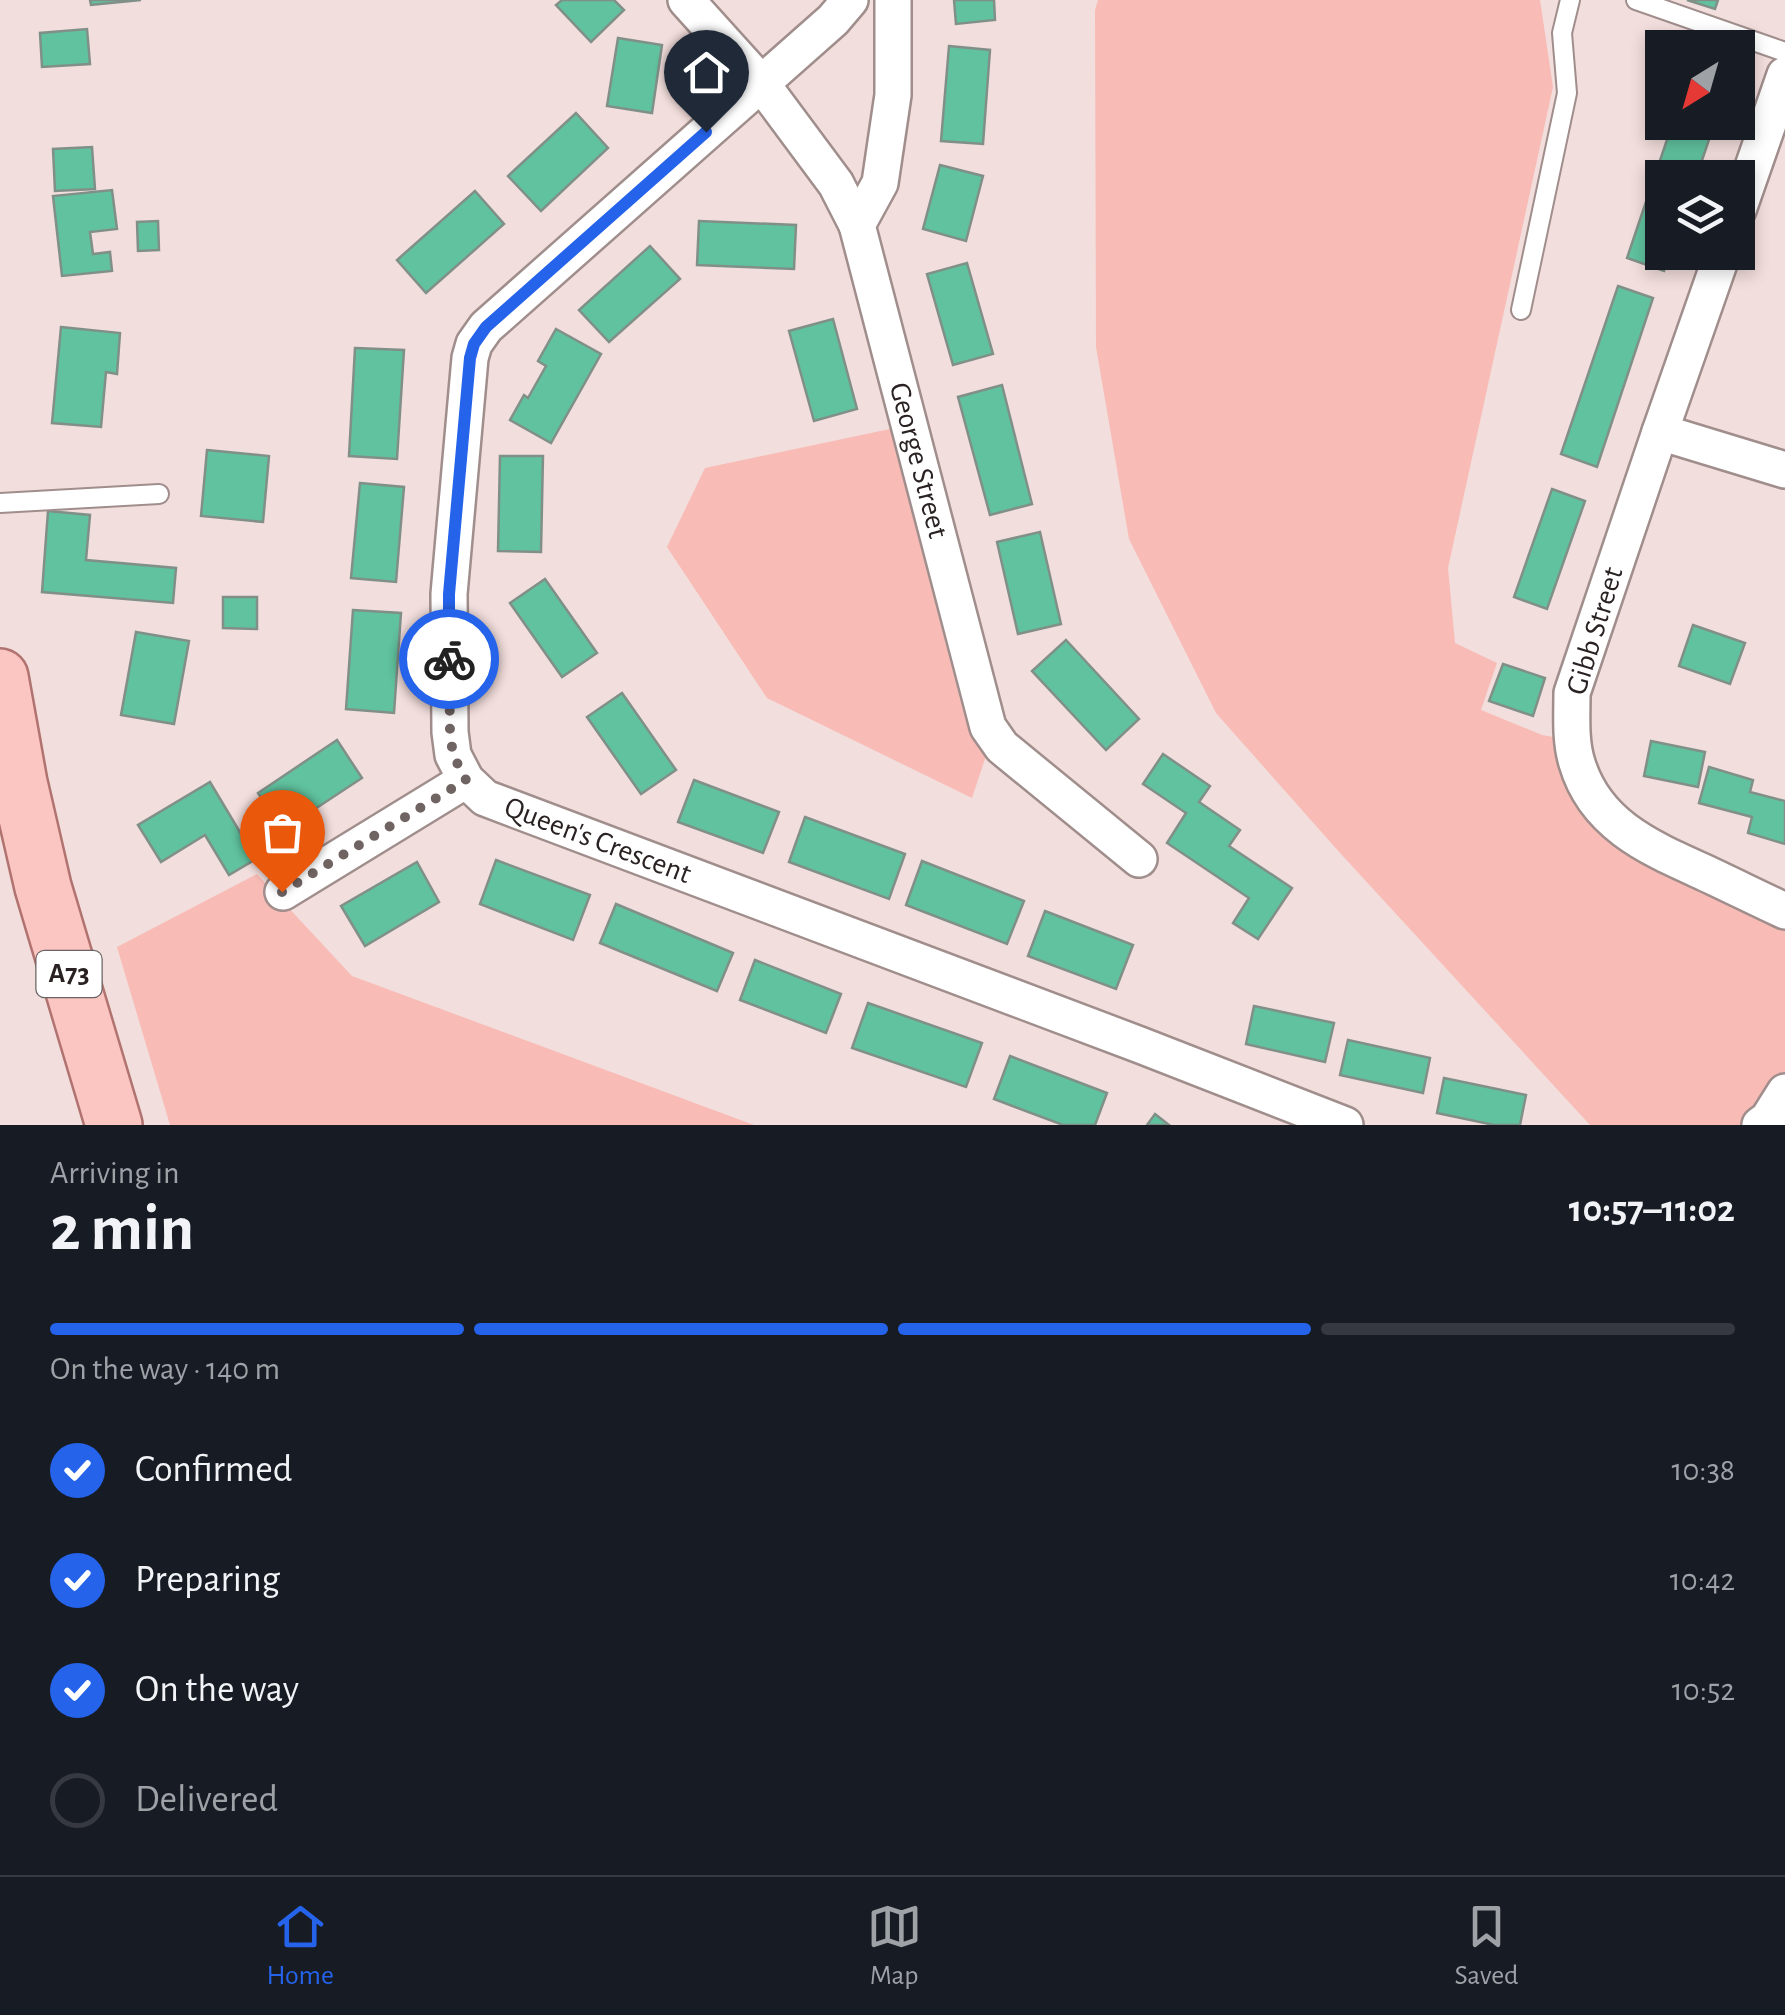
<!DOCTYPE html>
<html lang="en">
<head>
<meta charset="utf-8">
<style>
  :root { --surface:#171b24; --page:#20242c; --text:#f1f3f6; --muted:#9ea1a6; --line:#363941; --accent:#2563eb }
  body { margin:0; font-family:"Alegreya Sans",sans-serif; background:var(--page); color:var(--text); height:100vh; display:flex; flex-direction:column; font-size:38px; white-space:nowrap }
  * { box-sizing:border-box; margin:0 }
  p { font-size:32px; color:var(--muted) }
  .icon { flex:none; width:55px; height:55px; fill:none; stroke:currentColor; stroke-width:2; stroke-linecap:round; stroke-linejoin:round }
  .map { position:relative; height:1125px; overflow:hidden }
  .side { display:flex; flex-direction:column; background:var(--surface); flex:1 }
  .side>* { flex:none }
  .needle { width:65px; rotate:217deg }
  .fabs { position:absolute; left:1645px; top:30px; display:grid; gap:20px }
  .fabs a { display:grid; place-items:center; width:110px; height:110px; border-radius:0px; background:var(--surface); box-shadow:0 5px 15px #0003; font-size:50px }
  .pin { position:absolute; display:grid; place-items:center; width:85px; height:85px; color:#fff; margin:-102px -42px; border-radius:50% 50% 50% 0; rotate:-45deg; box-shadow:0 0 10px #0007 }
  .pin .icon { rotate:45deg }
  .courier { position:absolute; display:grid; place-items:center; width:100px; height:100px; margin:-50px; border:8px solid #2563eb; border-radius:50%; background:#fff; color:#222; box-shadow:0 2px 12px #0007 }
  .overview em { font-style:normal; font-weight:700 }
  .overview div { display:flex; flex-direction:column-reverse }
  .overview { display:flex; align-items:center; justify-content:space-between; height:170px; padding:0 50px }
  h1 { font-size:65px; font-weight:700; line-height:75px }
  .bar { display:grid; grid-template-columns:repeat(4,1fr); gap:15px 10px; align-content:center; height:120px; padding:0 50px }
  .bar i { height:12px; border-radius:8px; background:var(--line) }
  .bar .selected { background:var(--accent) }
  .bar p { grid-column:span 4 }
  ol { padding:0 50px; list-style:none }
  li { display:flex; align-items:center; gap:30px; height:110px }
  li p { margin-inline-start:auto }
  li .icon { padding:10px; border-radius:50%; background:var(--accent); color:#fff; stroke-width:4 }
  li:last-child { color:var(--muted) }
  li i { width:55px; height:55px; border:5px solid var(--line); border-radius:50% }
  .menu { display:flex; justify-content:space-around; align-items:center; height:140px; border-top:2px solid var(--line); background:var(--surface); font-size:28px; color:var(--muted) }
  .menu a { display:grid; justify-items:center; gap:5px }
  .menu .selected { color:var(--accent) }
  .map>svg:first-child { display:block }
  .green { fill:#f8bbb6 }
  .building { fill:#60c29e; stroke:#809089; stroke-width:2.5 }
  .lines { fill:none; stroke-linecap:round; stroke-linejoin:round }
  .lane-casing { stroke:#a08e8c; stroke-width:22 }
  .street-casing { stroke:#a08e8c; stroke-width:40 }
  .primary-casing { stroke:#b1736f; stroke-width:60 }
  .lane { stroke:#fff; stroke-width:18 }
  .street { stroke:#fff; stroke-width:35 }
  .primary { stroke:#fbc5c2; stroke-width:55 }
  .done { stroke:#706463; stroke-width:10; stroke-dasharray:0 18 }
  .route { stroke:#2563eb; stroke-width:12 }
  .labels { text-anchor:middle; dominant-baseline:central; stroke-width:8; stroke-linejoin:round; paint-order:stroke }
  .shield { fill:#fff; stroke:#6a6464; stroke-width:2.5 }
  .shield-label { font-size:28px; font-weight:bold; fill:#2a2222 }
  .street-label { font-size:30px; fill:#2a2222; stroke:#fff }
</style>
</head>
<body>
<div class="map">
<svg width="1785" height="1125" viewBox="0 0 1785 1125">
  <rect width="100%" height="100%" fill="#f2dedc"/>
  <g class="green">
    <path d="M 1098,0 L 1540,0 L 1553,87 L 1448,568 L 1455,643 L 1497,663 L 1481,710 L 1542,735 L 1564,739 L 1588,798 L 1785,919 L 1785,1081 L 1748,1125 L 1590,1125 L 1341,854 L 1216,713 L 1129,539 L 1096,347 L 1095,10 Z"/>
    <path d="M 890,429 L 964,714 L 987,753 L 972,798 L 767,698 L 667,547 L 705,468 Z"/>
    <path d="M 257,874 L 352,976 L 754,1125 L 170,1125 L 117,947 Z"/>
  </g>
  <g class="building">
    <path d="M 90,0 L 141,0 L 91,5 Z"/>
    <path d="M 562,0 L 614,0 L 624,10 L 591,42 L 556,5 Z"/>
    <path d="M 954,0 L 994,0 L 995,20 L 956,24 Z"/>
    <path d="M 1687,0 L 1718,0 L 1715,9 Z"/>
    <path d="M 87,29 L 90,64 L 42,67 L 40,33 Z"/>
    <path d="M 1703,36 L 1740,48 L 1738,56 L 1738,48 L 1699,48 Z"/>
    <path d="M 618,38 L 662,45 L 652,113 L 607,106 Z"/>
    <path d="M 949,46 L 990,50 L 983,144 L 941,141 Z"/>
    <path d="M 576,113 L 608,148 L 541,211 L 508,176 Z"/>
    <path d="M 1673,122 L 1715,122 L 1696,178 L 1662,178 L 1662,252 L 1670,252 L 1664,271 L 1627,258 Z"/>
    <path d="M 92,147 L 95,189 L 55,191 L 53,149 Z"/>
    <path d="M 940,165 L 983,176 L 966,241 L 923,229 Z"/>
    <path d="M 112,190 L 117,229 L 90,232 L 93,254 L 110,252 L 112,271 L 62,276 L 53,196 Z"/>
    <path d="M 475,191 L 504,224 L 426,293 L 397,260 Z"/>
    <path d="M 158,221 L 159,250 L 138,251 L 137,222 Z"/>
    <path d="M 699,221 L 796,225 L 794,269 L 697,265 Z"/>
    <path d="M 650,246 L 680,279 L 609,342 L 579,310 Z"/>
    <path d="M 967,263 L 993,354 L 953,365 L 927,274 Z"/>
    <path d="M 1618,286 L 1653,298 L 1597,467 L 1561,454 Z"/>
    <path d="M 833,319 L 857,409 L 814,421 L 789,331 Z"/>
    <path d="M 61,327 L 120,333 L 117,374 L 106,372 L 101,427 L 52,423 Z"/>
    <path d="M 556,329 L 601,354 L 551,443 L 510,420 L 524,395 L 528,398 L 546,366 L 538,361 Z"/>
    <path d="M 355,348 L 404,350 L 397,459 L 349,456 Z"/>
    <path d="M 1002,385 L 1032,504 L 990,515 L 958,397 Z"/>
    <path d="M 207,450 L 269,456 L 263,522 L 201,516 Z"/>
    <path d="M 500,456 L 543,456 L 541,552 L 498,551 Z"/>
    <path d="M 360,483 L 404,487 L 396,582 L 351,578 Z"/>
    <path d="M 1552,489 L 1585,501 L 1547,609 L 1514,597 Z"/>
    <path d="M 48,511 L 90,515 L 86,560 L 176,568 L 173,603 L 42,592 Z"/>
    <path d="M 1040,532 L 1061,624 L 1018,634 L 997,542 Z"/>
    <path d="M 545,579 L 597,653 L 562,677 L 510,603 Z"/>
    <path d="M 223,597 L 257,597 L 257,629 L 223,628 Z"/>
    <path d="M 353,610 L 401,613 L 394,713 L 346,709 Z"/>
    <path d="M 1693,625 L 1745,643 L 1730,684 L 1679,666 Z"/>
    <path d="M 136,632 L 189,641 L 174,724 L 121,715 Z"/>
    <path d="M 1066,640 L 1139,719 L 1106,750 L 1032,671 Z"/>
    <path d="M 1503,664 L 1545,678 L 1533,716 L 1489,701 Z"/>
    <path d="M 622,693 L 676,770 L 641,794 L 587,717 Z"/>
    <path d="M 337,740 L 362,778 L 283,830 L 258,793 Z"/>
    <path d="M 1651,741 L 1705,752 L 1698,787 L 1644,776 Z"/>
    <path d="M 1163,754 L 1210,786 L 1199,802 L 1240,830 L 1229,846 L 1292,888 L 1258,939 L 1233,923 L 1249,898 L 1167,843 L 1186,813 L 1143,784 Z"/>
    <path d="M 1709,767 L 1753,780 L 1750,792 L 1785,801 L 1785,844 L 1748,833 L 1752,817 L 1699,803 Z"/>
    <path d="M 694,780 L 779,812 L 763,853 L 678,822 Z"/>
    <path d="M 210,782 L 256,859 L 229,875 L 205,835 L 161,862 L 138,825 Z"/>
    <path d="M 805,817 L 905,854 L 889,899 L 789,862 Z"/>
    <path d="M 496,860 L 590,895 L 573,940 L 480,904 Z"/>
    <path d="M 922,861 L 1024,901 L 1007,944 L 906,905 Z"/>
    <path d="M 417,862 L 439,902 L 365,946 L 341,906 Z"/>
    <path d="M 616,904 L 733,953 L 717,991 L 600,943 Z"/>
    <path d="M 1045,911 L 1133,945 L 1116,989 L 1028,956 Z"/>
    <path d="M 755,960 L 841,994 L 826,1033 L 740,1000 Z"/>
    <path d="M 868,1003 L 982,1043 L 966,1087 L 852,1048 Z"/>
    <path d="M 1254,1006 L 1334,1023 L 1325,1062 L 1246,1044 Z"/>
    <path d="M 1348,1040 L 1430,1058 L 1423,1093 L 1340,1075 Z"/>
    <path d="M 1010,1056 L 1107,1093 L 1095,1125 L 1063,1125 L 994,1099 Z"/>
    <path d="M 1444,1078 L 1526,1095 L 1520,1125 L 1494,1125 L 1437,1113 Z"/>
    <path d="M 1155,1114 L 1169,1125 L 1147,1125 Z"/>
  </g>
  <g class="lines">
    <g class="lane-casing">
      <g id="lane">
        <path d="M 1636,0 L 1785,52"/>
        <path d="M 1521,310 L 1567,93 L 1562,33 L 1570,0"/>
        <path d="M 0,503 L 159,494"/>
      </g>
    </g>
    <g class="street-casing">
      <g id="street">
        <path d="M 686,0 L 761,83 L 836,184 L 857,225"/>
        <path id="s1" d="M 850,0 L 833,20 L 486,327 L 474,344 L 470,358 L 449,594 L 450,732 L 453,755 L 466,780 L 485,798 L 1140,1045 L 1345,1125"/>
        <path id="s2" d="M 893,0 L 893,95 L 880,183 L 857,225 L 988,727 L 1002,747 L 1139,859"/>
        <path d="M 1738,210 L 1785,75"/>
        <path d="M 1723,252 L 1660,432 L 1572,693 C 1572,716 1570,741 1577,763 C 1595,824 1648,847 1701,871 C 1729,884 1757,898 1785,911"/>
        <path d="M 1660,432 L 1785,470"/>
        <path d="M 283,892 L 466,780"/>
        <path d="M 1760,1125 L 1768,1119 L 1785,1092"/>
      </g>
    </g>
    <g class="primary-casing">
      <path id="primary" d="M 0,677 L 19,783 L 43,887 L 114,1125"/>
    </g>
    <use href="#lane" class="lane"/>
    <use href="#street" class="street"/>
    <use href="#primary" class="primary"/>
  </g>
  <g class="lines">
    <path class="done" d="M 282,892 L 466,780 L 453,755 L 450,732 L 449,659"/>
    <path class="route" d="M 449,659 L 449,594 L 470,358 L 474,344 L 486,327 L 706,132"/>
  </g>
  <g class="labels">
    <rect class="shield" x="36.5" y="951" width="65" height="46" rx="8"/>
    <g class="shield-label">
      <text x="69" y="974">A73</text>
    </g>
    <g class="street-label">
      <text stroke="none"><textPath href="#s2" startOffset="475">George Street</textPath></text>
      <text transform="translate(1595 631) rotate(-73)">Gibb Street</text>
      <text stroke="none"><textPath href="#s1" startOffset="1098">Queen's Crescent</textPath></text>
    </g>
  </g>
</svg>
<div class="fabs">
<a><svg class="needle" viewBox="-14 -14 28 28"><path d="M0-13l5 13h-10z" fill="#e53935"/><path d="M0 13l5-13h-10z" fill="#9ea1a6"/></svg></a>
<a><svg class="icon" aria-label="layers" viewBox="0 0 24 24"><path d="M12 4l9 5-9 5-9-5zM3 14l9 5 9-5"/></svg></a>
</div>
<div class="pin" style="left:282px;top:892px;background:#ea580c"><svg class="icon" aria-label="bag" viewBox="0 0 24 24"><path d="M5 8h14l-1 12H6zM9 8a3 3 0 0 1 6 0"/></svg></div>
<div class="pin" style="left:706px;top:132px;background:#1f2937"><svg class="icon" aria-label="home" viewBox="0 0 24 24"><path d="M3 11l9-7 9 7M6 9v11h12V9"/></svg></div>
<div class="courier" style="left:449px;top:659px"><svg class="icon" aria-label="bike" viewBox="0 0 24 24"><circle cx="6" cy="16" r="4"/><circle cx="18" cy="16" r="4"/><path d="M6 16l4-8h5l3 8M10 8l3 8H6M13 5h3"/></svg></div>
</div>
<section class="side">
<div class="overview"><div><h1>2 min</h1><p>Arriving in</p></div><em>10:57–11:02</em></div>
<div class="bar"><i class="selected"></i><i class="selected"></i><i class="selected"></i><i></i><p>On the way · 140 m</p></div>
<ol>
<li><svg class="icon" aria-label="check" viewBox="0 0 24 24"><path d="M5 12l5 5 9-10"/></svg>Confirmed<p>10:38</p></li>
<li><svg class="icon" aria-label="check" viewBox="0 0 24 24"><path d="M5 12l5 5 9-10"/></svg>Preparing<p>10:42</p></li>
<li><svg class="icon" aria-label="check" viewBox="0 0 24 24"><path d="M5 12l5 5 9-10"/></svg>On the way<p>10:52</p></li>
<li><i></i>Delivered</li>
</ol>
</section>
<nav class="menu">
<a class="selected"><svg class="icon" aria-label="home" viewBox="0 0 24 24"><path d="M3 11l9-7 9 7M6 9v11h12V9"/></svg>Home</a>
<a><svg class="icon" aria-label="map" viewBox="0 0 24 24"><path d="M3 6l6-2 6 2 6-2v14l-6 2-6-2-6 2zM9 4v14M15 6v14"/></svg>Map</a>
<a><svg class="icon" aria-label="saved" viewBox="0 0 24 24"><path d="M7 4h10v16l-5-4-5 4z"/></svg>Saved</a>
</nav>
</body>
</html>
